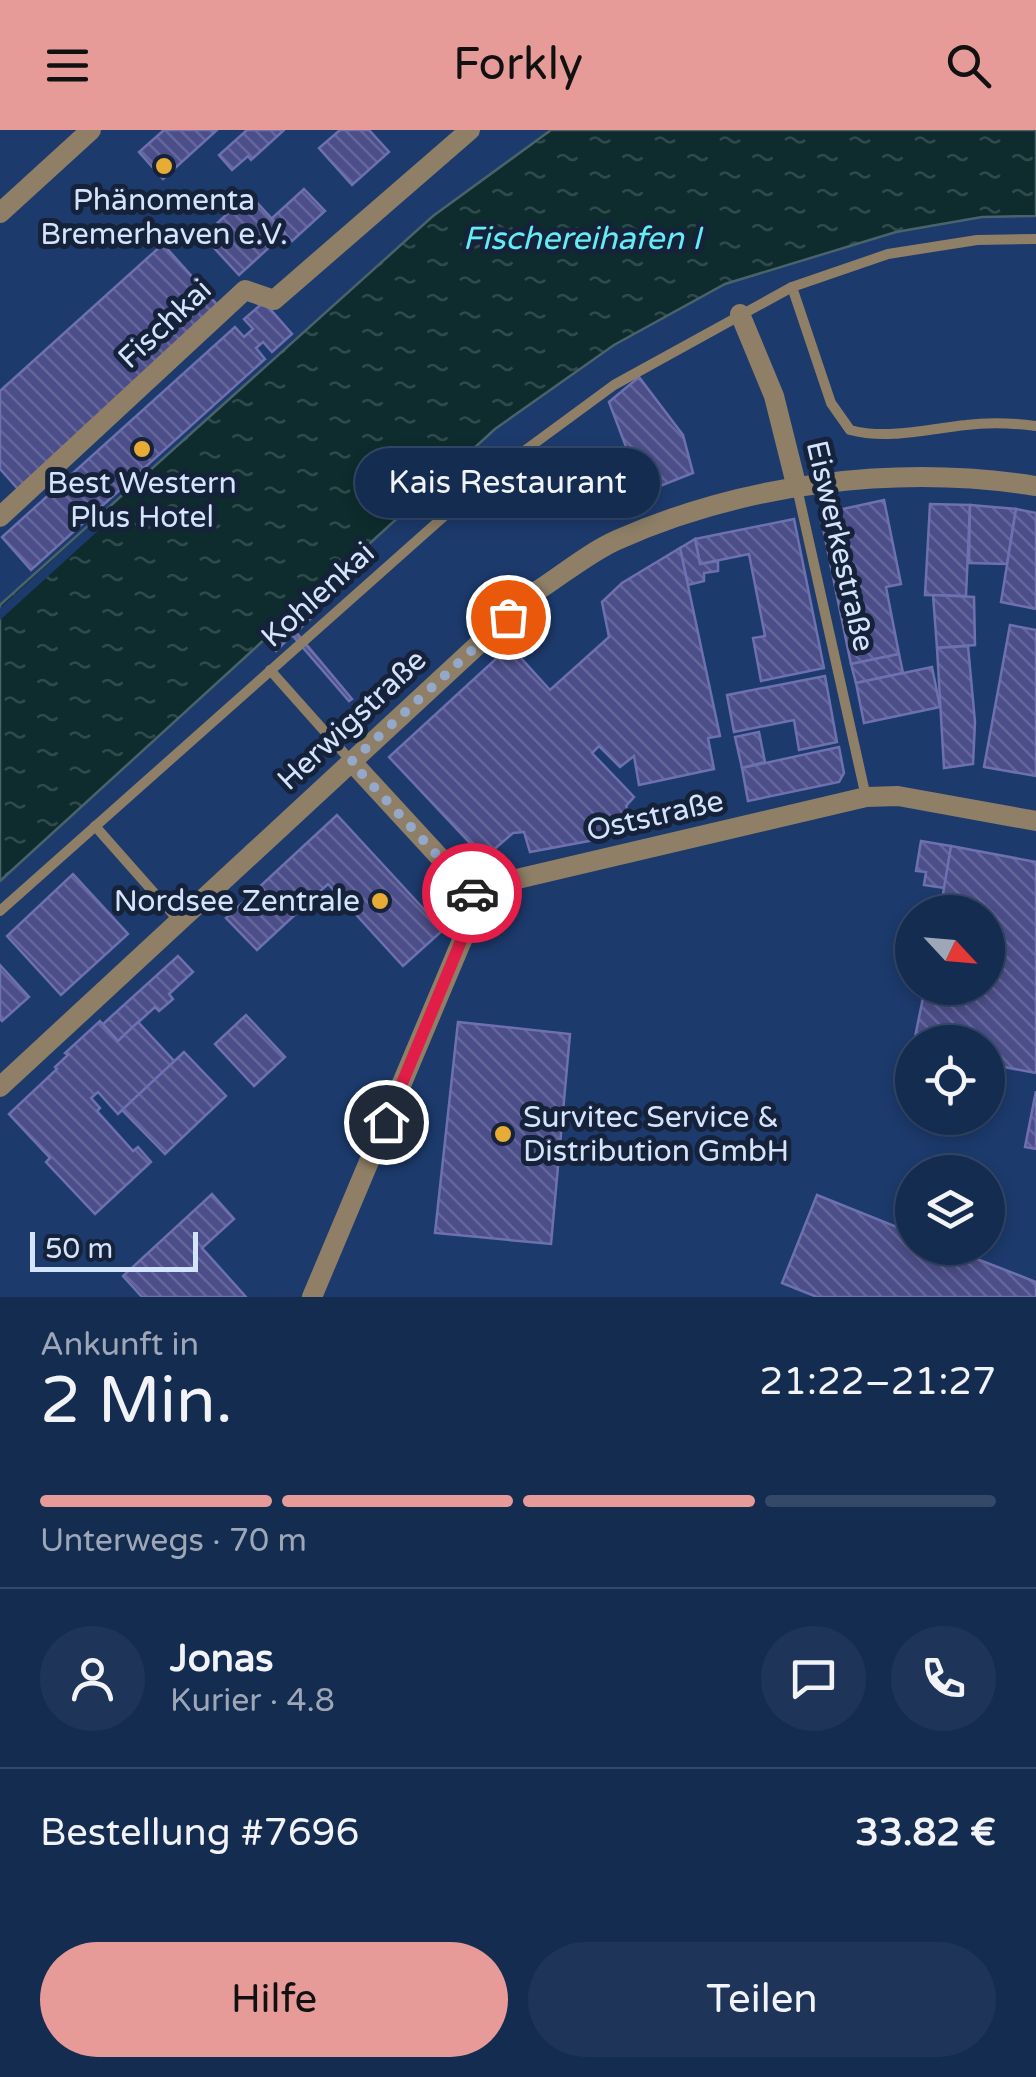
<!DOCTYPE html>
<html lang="de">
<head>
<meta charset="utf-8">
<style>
  :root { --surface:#152c51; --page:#1e3458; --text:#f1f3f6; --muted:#9da7b7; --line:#344868; --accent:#e69b98 }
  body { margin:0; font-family:"Varela Round",sans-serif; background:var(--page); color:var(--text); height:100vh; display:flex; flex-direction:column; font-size:38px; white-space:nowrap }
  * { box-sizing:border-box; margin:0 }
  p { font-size:32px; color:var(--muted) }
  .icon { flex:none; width:55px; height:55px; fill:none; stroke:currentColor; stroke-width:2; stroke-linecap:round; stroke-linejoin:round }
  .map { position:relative; height:1167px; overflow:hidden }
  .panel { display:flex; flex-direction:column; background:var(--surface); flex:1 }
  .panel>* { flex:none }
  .needle { width:65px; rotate:116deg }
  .buttons { position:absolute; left:895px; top:765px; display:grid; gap:20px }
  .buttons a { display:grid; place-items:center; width:110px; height:110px; border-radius:50%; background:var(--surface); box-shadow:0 5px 15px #0003,0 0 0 2px var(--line); font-size:50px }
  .scale { position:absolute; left:30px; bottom:25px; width:168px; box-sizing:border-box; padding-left:10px; border:5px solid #d5e4fd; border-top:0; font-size:28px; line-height:35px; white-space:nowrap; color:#d5e4fd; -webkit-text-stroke:8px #152239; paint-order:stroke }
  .pin { position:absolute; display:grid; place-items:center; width:85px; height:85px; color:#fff; margin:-42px; border:5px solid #fff; border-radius:50%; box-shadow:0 2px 10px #0007 }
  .courier { position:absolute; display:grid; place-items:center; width:100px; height:100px; margin:-50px; border:8px solid #e11d48; border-radius:50%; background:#fff; color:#222; box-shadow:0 2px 12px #0007 }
  .bubble { position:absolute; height:70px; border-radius:35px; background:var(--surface); box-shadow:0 5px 15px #0003,0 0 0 2px var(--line); font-size:32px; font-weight:600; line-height:70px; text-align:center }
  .head em { font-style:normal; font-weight:600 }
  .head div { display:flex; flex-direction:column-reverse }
  .head { display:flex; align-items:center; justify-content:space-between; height:170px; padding:0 40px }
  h1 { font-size:65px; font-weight:600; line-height:75px }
  .bar { display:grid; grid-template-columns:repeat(4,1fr); gap:15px 10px; align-content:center; height:120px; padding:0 40px }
  .bar i { height:12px; border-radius:8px; background:var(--line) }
  .bar .on { background:var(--accent) }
  .bar p { grid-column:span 4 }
  .line { display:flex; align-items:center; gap:25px; padding:0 40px; border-top:2px solid var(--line) }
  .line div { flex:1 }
  .round { display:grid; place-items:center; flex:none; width:105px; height:105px; border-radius:52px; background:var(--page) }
  .action { display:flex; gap:20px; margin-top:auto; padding:20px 40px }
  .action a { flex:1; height:115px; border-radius:60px; background:var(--accent); color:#111; font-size:40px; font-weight:600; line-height:115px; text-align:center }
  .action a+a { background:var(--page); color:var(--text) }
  header { display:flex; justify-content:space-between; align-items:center; height:130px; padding:0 40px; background:var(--accent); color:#111; font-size:45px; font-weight:600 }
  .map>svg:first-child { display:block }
  .water { fill:url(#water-ripples); stroke:#4a636b; stroke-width:2.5 }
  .pier { fill:#1c3a6c }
  .building { fill:url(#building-back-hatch); stroke:#6e71af; stroke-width:2.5 }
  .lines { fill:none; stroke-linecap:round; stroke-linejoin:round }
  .service { stroke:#8e7f66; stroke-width:10 }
  .minor { stroke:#8e7f66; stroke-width:20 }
  .tertiary { stroke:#8e7f66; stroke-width:20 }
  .done { stroke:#94a8ca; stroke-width:10; stroke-dasharray:0 18 }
  .route { stroke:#e11d48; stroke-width:12 }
  .poi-dot { fill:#e7ac36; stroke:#152239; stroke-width:4 }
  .labels { text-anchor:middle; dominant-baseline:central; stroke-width:10; stroke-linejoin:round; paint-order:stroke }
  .poi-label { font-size:30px; fill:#d5e4fd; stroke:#152239 }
  .street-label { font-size:30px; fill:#d5e4fd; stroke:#152239 }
  .water-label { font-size:32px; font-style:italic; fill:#64edf5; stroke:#152239 }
</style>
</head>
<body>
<header><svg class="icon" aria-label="menu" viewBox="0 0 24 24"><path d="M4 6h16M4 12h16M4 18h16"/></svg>Forkly<svg class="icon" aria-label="search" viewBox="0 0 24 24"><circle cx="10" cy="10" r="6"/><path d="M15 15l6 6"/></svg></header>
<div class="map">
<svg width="1036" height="1167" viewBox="0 0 1036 1167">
  <defs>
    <pattern id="water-ripples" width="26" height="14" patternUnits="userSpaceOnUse" patternTransform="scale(2.5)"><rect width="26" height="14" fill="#0e2c2d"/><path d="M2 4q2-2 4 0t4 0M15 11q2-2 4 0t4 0" fill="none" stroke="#304a4c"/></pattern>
    <pattern id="building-back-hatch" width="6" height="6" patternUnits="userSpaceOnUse" patternTransform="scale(2.5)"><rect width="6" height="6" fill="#4c4e89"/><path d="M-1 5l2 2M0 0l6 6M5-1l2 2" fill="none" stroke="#65679b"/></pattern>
  </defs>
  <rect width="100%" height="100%" fill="#1c3a6c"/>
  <path class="water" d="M 551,0 L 1036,0 L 1036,86 L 982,87 L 896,102 L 725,154 L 614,215 L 495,299 L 0,751 L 0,475 L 433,86 Z"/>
  <path class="pier" d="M 94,392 L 100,399 L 0,490 L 0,478 Z"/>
  <g class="building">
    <path d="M 164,0 L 217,0 L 163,49 L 139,22 Z"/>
    <path d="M 247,0 L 284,0 L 251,30 L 248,26 L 232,40 L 219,25 Z"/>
    <path d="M 369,0 L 389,22 L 352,55 L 319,18 L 340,0 Z"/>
    <path d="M 304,59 L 325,81 L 292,111 L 271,89 Z"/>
    <path d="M 249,64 L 285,103 L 239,145 L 203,106 Z"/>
    <path d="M 163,114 L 220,178 L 18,359 L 0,339 L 0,261 Z"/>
    <path d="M 264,172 L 292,204 L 272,222 L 263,212 L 256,218 L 265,229 L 31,440 L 2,407 L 235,197 L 244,207 L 253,199 L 244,189 Z"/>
    <path d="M 639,247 L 683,305 L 693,343 L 650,360 L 634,338 L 609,272 Z"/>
    <path d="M 884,370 L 901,454 L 886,457 L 899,524 L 851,534 L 820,384 Z"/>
    <path d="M 930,374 L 970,375 L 966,466 L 925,465 Z"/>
    <path d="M 970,375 L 1016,379 L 1007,434 L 969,433 Z"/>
    <path d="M 1016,379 L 1036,383 L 1036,479 L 1001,472 Z"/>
    <path d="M 794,389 L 824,538 L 761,551 L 753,508 L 765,506 L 749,424 L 700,434 L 695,409 Z"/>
    <path d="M 695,409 L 700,434 L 718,431 L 718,441 L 704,443 L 704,451 L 688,455 L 680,418 Z"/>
    <path d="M 680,418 L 720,606 L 708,608 L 714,639 L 639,655 L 634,626 L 620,637 L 599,616 L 592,623 L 634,667 L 626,676 L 637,702 L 530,722 L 524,702 L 513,703 L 484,728 L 389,627 L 510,516 L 550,560 L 609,507 L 602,472 L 622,453 Z"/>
    <path d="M 933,465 L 974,467 L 975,515 L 937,518 Z"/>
    <path d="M 304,480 L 310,489 L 296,502 L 352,569 L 349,571 L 292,505 L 276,521 L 269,513 Z"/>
    <path d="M 1010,495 L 1036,500 L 1036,646 L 984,637 Z"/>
    <path d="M 968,516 L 975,592 L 973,634 L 944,638 L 937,518 Z"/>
    <path d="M 899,524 L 903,543 L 856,553 L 851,534 Z"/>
    <path d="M 932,537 L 940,577 L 864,593 L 856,553 Z"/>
    <path d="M 825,546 L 837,612 L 799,620 L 794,590 L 734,602 L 727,565 Z"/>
    <path d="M 759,602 L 765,632 L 742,638 L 735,607 Z"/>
    <path d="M 839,617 L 844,643 L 839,652 L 748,671 L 742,638 Z"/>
    <path d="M 337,685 L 443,800 L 403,836 L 328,754 L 257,820 L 226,788 Z"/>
    <path d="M 921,711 L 951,716 L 945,758 L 924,755 L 926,742 L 916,741 Z"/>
    <path d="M 951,716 L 1036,732 L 1036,943 L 988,934 L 988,912 L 914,912 L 925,858 L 988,858 L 988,782 L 940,782 Z"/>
    <path d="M 73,744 L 128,804 L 61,865 L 7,806 Z"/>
    <path d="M 178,826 L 193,842 L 169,864 L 173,869 L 159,881 L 155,877 L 118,911 L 103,894 Z"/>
    <path d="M 0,835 L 29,867 L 2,891 L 0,889 Z"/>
    <path d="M 246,885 L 285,927 L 254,956 L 215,914 Z"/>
    <path d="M 100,891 L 118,911 L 138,892 L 175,932 L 118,984 L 98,962 L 91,968 L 100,978 L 97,981 L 133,1021 L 138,1017 L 151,1032 L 95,1084 L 46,1032 L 50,1028 L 9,984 L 57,939 L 55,937 L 68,925 L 65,923 Z"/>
    <path d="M 458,892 L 570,904 L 551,1114 L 435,1103 Z"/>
    <path d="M 184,922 L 226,966 L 165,1024 L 122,980 Z"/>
    <path d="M 1036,961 L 1036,1019 L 1025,1017 Z"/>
    <path d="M 212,1064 L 234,1089 L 202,1118 L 246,1167 L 142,1167 L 123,1146 Z"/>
    <path d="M 817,1065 L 912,1103 L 912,1118 L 949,1118 L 1036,1152 L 1036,1167 L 817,1167 L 782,1153 Z"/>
  </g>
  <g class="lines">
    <g class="service">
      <path d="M 792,157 L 831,273 L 850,300 C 887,310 928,299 966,295 C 989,292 1013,293 1036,296"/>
      <path d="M 797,358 L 866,667"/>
      <path d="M 270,540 L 351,631"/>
      <path d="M 95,696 L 179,791"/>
      <path d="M 0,781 L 486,349 L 614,255 L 792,157 L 888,124 L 977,110 L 1036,109"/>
    </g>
    <g class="minor">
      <path d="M 740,184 L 774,266 L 797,358"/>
      <path d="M 0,387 L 245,160 L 274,170 L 470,0"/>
      <path d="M 351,631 L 479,770"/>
      <path d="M 0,957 L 534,463 C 561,446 588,423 617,410 C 745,353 898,334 1036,356"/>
      <path d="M 312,1167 L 479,770 L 500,753 L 866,667 L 898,666 L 1036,691"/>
    </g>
    <path class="tertiary" d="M 0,83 L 91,0"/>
  </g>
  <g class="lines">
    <path class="done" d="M 472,763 L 351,632 L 508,487"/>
    <path class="route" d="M 386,992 L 478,770 L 472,763"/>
  </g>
  <g class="poi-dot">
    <circle cx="164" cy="36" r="10"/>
    <circle cx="142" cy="319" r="10"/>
    <circle cx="380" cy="771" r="10"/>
    <circle cx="503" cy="1004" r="10"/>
  </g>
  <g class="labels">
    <g class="poi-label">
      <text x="164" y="70">Phänomenta<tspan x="164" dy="34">Bremerhaven e.V.</tspan></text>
      <text x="142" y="353">Best Western<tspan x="142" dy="34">Plus Hotel</tspan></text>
      <text x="360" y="771" text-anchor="end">Nordsee Zentrale</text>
      <text x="523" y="987" text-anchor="start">Survitec Service &amp;<tspan x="523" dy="34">Distribution GmbH</tspan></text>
    </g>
    <g class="street-label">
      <text transform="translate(165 194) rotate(-43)">Fischkai</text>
      <text transform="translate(840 416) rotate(77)">Eiswerkestraße</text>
      <text transform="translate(318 465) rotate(-42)">Kohlenkai</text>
      <text transform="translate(352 590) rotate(-43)">Herwigstraße</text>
      <text transform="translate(655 686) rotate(-13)">Oststraße</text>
    </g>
    <g class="water-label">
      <text x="582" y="109">Fischereihafen I</text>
    </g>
  </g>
</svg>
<div class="buttons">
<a><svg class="needle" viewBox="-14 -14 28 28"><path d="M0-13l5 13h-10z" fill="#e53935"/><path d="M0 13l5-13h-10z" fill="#9da7b7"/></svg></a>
<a><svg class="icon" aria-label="locate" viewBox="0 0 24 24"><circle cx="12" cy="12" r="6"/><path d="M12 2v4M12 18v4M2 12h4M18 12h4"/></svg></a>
<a><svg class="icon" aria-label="layers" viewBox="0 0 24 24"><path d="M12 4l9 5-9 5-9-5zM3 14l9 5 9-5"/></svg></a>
</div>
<div class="scale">50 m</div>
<div class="pin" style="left:508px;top:487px;background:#ea580c"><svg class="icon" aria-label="bag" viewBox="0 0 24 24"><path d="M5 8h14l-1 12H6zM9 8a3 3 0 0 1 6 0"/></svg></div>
<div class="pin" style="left:386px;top:992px;background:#1f2937"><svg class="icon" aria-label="home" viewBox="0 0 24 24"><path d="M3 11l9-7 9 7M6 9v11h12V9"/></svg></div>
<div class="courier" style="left:472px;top:763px"><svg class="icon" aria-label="car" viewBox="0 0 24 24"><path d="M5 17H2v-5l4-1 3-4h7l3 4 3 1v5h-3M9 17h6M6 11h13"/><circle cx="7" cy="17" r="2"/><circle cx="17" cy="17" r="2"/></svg></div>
<div class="bubble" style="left:355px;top:318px;width:305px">Kais Restaurant</div>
</div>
<section class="panel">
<div class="head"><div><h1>2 Min.</h1><p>Ankunft in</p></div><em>21:22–21:27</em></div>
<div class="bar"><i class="on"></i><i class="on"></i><i class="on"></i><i></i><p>Unterwegs · 70 m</p></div>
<div class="line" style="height:180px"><a class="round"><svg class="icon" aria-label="person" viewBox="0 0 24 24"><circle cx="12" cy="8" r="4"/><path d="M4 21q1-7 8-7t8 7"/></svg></a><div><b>Jonas</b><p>Kurier · 4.8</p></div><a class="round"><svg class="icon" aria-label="chat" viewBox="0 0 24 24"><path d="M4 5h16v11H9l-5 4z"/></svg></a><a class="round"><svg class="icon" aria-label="phone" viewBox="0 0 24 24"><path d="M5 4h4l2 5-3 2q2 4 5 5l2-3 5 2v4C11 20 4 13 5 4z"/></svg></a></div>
<div class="line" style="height:130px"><div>Bestellung #7696</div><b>33.82 €</b></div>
<div class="action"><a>Hilfe</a><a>Teilen</a></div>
</section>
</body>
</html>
